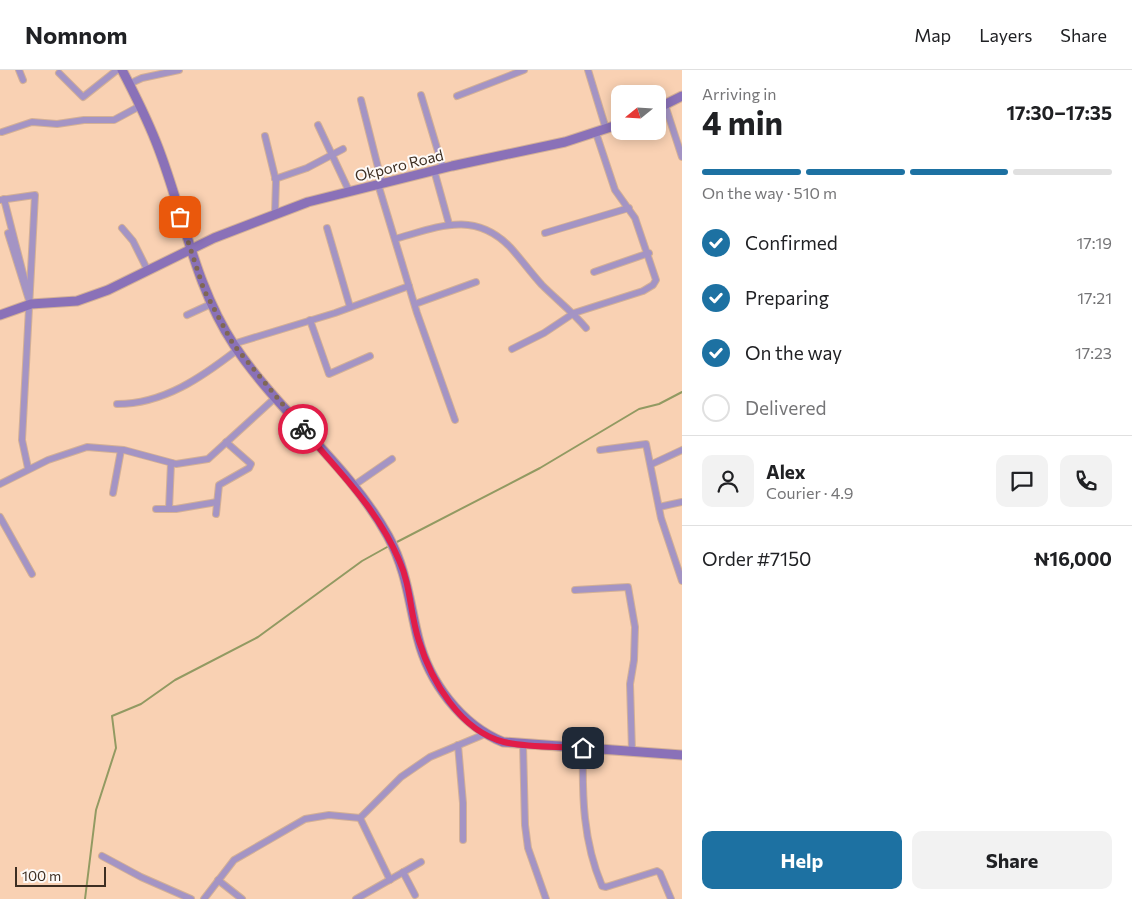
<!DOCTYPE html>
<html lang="en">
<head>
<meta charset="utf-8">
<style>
  :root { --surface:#fff; --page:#f2f2f2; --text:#202124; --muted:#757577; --line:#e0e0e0; --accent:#1d71a2 }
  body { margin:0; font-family:Commissioner,sans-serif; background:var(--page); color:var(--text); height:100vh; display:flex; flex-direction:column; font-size:19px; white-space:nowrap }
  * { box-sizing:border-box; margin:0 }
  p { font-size:16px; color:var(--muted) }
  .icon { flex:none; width:28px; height:28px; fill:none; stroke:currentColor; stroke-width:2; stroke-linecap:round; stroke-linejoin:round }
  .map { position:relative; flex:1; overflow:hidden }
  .sheet { display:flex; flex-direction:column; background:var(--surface); width:450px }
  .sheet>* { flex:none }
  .needle { width:32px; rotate:252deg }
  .tools { position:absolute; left:611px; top:15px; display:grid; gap:10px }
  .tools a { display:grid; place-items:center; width:55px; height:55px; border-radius:10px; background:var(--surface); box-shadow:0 2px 12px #0003; font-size:25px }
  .scale { position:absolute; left:15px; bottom:12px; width:91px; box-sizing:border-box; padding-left:5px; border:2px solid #3d2e22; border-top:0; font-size:14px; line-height:18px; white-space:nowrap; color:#3d2e22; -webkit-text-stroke:4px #fefaf7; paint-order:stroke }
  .pin { position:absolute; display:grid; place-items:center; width:42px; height:42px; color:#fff; margin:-21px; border-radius:10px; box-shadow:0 2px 8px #0006 }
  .courier { position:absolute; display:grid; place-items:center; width:50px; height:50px; margin:-25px; border:4px solid #e11d48; border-radius:50%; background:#fff; color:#222; box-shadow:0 1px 6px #0007 }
  .head em { font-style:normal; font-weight:700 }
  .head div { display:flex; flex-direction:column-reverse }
  .head { display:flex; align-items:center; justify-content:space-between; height:85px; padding:0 20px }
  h1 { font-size:32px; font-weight:700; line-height:38px }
  .bar { display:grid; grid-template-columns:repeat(4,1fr); gap:8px 5px; align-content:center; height:60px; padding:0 20px }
  .bar i { height:6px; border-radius:4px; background:var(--line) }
  .bar .active { background:var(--accent) }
  .bar p { grid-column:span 4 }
  .line { display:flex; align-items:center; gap:12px; padding:0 20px; border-top:1px solid var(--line) }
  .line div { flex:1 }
  .round { display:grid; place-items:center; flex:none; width:52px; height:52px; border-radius:10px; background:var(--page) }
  ol { padding:0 20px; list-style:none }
  li { display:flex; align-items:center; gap:15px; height:55px }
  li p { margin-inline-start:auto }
  li .icon { padding:5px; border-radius:50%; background:var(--accent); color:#fff; stroke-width:4 }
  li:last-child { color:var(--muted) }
  li i { width:28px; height:28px; border:2px solid var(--line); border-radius:50% }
  .cta { display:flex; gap:10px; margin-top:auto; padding:10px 20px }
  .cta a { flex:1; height:58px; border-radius:10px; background:var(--accent); color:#fff; font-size:20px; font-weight:700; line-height:58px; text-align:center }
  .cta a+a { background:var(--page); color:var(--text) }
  header { display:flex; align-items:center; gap:30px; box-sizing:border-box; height:70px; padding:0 25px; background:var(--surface); border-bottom:1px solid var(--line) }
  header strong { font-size:24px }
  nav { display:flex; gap:28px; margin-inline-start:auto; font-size:18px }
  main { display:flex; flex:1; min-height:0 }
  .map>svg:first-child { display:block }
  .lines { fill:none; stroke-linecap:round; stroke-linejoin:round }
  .stream { stroke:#929a62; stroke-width:2 }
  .street-casing { stroke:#d3b096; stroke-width:8 }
  .secondary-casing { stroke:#d3b096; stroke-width:11 }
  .street { stroke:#a494c4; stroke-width:6 }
  .secondary { stroke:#8a71b8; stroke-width:9 }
  .done { stroke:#7f6755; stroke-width:5; stroke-dasharray:0 9 }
  .route { stroke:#e11d48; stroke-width:6 }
  .labels { text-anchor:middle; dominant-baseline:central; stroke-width:4; stroke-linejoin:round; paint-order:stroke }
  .street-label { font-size:15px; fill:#3d2e22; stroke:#fefaf7 }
</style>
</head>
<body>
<header>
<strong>Nomnom</strong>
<nav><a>Map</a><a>Layers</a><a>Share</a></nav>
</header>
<main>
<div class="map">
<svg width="682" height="829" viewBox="0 0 682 829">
  <rect width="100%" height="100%" fill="#f9d1b3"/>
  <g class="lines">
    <g class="stream">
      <path d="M 395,473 L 540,398 L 639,339 L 659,334 L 682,322"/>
      <path d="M 85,829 L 96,740 L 116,678 L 112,646 L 141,634 L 175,610 L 258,567 L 362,491 L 389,476"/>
    </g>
    <g class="street-casing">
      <g id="street">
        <path d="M 19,0 L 23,10"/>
        <path d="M 588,0 L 606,59"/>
        <path d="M 59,3 L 83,27 L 117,0"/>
        <path d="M 129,14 L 142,8 L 179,0"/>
        <path d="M 421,25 L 443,98"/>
        <path d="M 457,26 L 524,0"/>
        <path d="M 361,30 L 382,113"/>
        <path d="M 665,35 L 682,87"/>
        <path d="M 318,55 L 349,121"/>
        <path d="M 2,62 L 32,52 L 57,54 L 84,50 L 114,50 L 140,36"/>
        <path d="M 265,66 L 276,111 L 275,143"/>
        <path d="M 434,100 L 449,154"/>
        <path d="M 275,109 L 307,98 L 343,79"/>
        <path d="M 378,114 L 417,243 L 455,350"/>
        <path d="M 4,129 L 29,227"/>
        <path d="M 0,130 L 35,125 L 22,370 L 28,398"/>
        <path d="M 122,158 L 133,171 L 148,201"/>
        <path d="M 327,158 L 350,237"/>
        <path d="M 545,163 L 629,138"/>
        <path d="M 395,169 C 438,157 474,140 510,177 C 521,189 531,203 542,215 C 557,230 573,242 586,258"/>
        <path d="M 594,202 L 649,183"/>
        <path d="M 29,229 L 8,163 L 29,230"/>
        <path d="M 415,234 L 476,212"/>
        <path d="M 187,245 L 211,234"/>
        <path d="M 310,250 L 329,304 L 370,286"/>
        <path d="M 233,274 L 335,243 L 409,216"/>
        <path d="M 512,279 L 544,263 L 574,243 L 643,221 L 653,215 L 656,210 L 635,148 L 615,120 L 596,63"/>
        <path d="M 117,334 C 164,334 202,307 237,280"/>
        <path d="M 600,380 L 646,374 L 661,448 L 682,511"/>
        <path d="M 652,394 L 682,380"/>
        <path d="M 0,414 L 48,390 L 87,377 L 124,380 L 176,394 L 208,389 L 276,327"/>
        <path d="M 353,416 L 392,389"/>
        <path d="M 113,423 L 121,380"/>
        <path d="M 659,437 L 682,432"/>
        <path d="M 156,439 L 176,439 L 217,432"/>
        <path d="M 169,439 L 171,393"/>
        <path d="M 216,444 L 219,415 L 249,398 L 251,394 L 226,372"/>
        <path d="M 0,447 L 32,504"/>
        <path d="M 575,520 L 628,517 L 635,557 L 634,590 L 630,614 L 632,681"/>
        <path d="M 523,674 L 525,755 L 528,778 L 546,829"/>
        <path d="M 458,675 L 463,733 L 463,770"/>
        <path d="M 583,678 C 582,726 583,771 602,816 L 606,817 L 657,801 L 660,803 L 671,829"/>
        <path d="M 360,748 L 390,810"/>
        <path d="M 102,786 L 141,807 L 191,829"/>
        <path d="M 403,802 L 415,825"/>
        <path d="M 218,810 L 242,829"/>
        <path d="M 204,829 L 234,790 L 305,749 L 329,745 L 360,748 L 401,707 L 430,687 L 485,664"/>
        <path d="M 356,829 L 421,792"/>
      </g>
    </g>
    <g class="secondary-casing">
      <g id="secondary">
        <path d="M 122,0 C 134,23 146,47 156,72 C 183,139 193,213 234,275 C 279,343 348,394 388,466 C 407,501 409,532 418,568 C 429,612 461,655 503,672 L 682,685"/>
        <path d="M 658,38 L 682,26"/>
        <path d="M 0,245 L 31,234 L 77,231 L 108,220 L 214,168 L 308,132 L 452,96 L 565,72 L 620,54"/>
      </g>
    </g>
    <use href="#street" class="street"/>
    <use href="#secondary" class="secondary"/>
  </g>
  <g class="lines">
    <path class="done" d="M 180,147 L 204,220 L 233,274 L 303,359"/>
    <path class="route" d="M 303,359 C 338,401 377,438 399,490 C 411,516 410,544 419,571 C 431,610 460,661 504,672 C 529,678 557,676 583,678"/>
  </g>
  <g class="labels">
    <g class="street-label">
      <text transform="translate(399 95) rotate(-14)">Okporo Road</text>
    </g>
  </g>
</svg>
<div class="tools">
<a><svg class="needle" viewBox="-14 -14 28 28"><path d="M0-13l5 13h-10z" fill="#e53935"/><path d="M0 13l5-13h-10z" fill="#757577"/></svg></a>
</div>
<div class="scale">100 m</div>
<div class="pin" style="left:180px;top:147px;background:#ea580c"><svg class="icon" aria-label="bag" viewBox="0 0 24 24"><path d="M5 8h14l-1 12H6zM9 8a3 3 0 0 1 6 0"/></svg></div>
<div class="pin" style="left:583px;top:678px;background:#1f2937"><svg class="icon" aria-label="home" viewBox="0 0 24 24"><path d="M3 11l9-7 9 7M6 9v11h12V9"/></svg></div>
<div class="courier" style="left:303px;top:359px"><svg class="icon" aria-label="bike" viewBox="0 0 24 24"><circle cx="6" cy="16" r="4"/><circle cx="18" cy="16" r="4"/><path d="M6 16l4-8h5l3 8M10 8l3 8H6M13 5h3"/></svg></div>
</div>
<section class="sheet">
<div class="head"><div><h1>4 min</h1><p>Arriving in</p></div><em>17:30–17:35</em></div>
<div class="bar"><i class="active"></i><i class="active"></i><i class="active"></i><i></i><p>On the way · 510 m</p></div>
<ol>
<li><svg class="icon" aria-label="check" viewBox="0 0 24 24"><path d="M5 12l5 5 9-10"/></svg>Confirmed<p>17:19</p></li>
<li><svg class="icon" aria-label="check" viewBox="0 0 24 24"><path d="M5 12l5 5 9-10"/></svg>Preparing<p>17:21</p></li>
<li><svg class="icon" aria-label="check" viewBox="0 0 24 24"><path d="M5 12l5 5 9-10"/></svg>On the way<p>17:23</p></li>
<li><i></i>Delivered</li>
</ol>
<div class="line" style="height:90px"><a class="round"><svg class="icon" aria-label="person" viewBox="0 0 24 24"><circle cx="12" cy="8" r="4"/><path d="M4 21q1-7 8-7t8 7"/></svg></a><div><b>Alex</b><p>Courier · 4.9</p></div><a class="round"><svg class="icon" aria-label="chat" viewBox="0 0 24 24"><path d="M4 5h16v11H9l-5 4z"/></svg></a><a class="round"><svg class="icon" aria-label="phone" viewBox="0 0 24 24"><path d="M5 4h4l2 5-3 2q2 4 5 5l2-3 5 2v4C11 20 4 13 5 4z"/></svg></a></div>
<div class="line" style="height:65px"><div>Order #7150</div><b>₦16,000</b></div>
<div class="cta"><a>Help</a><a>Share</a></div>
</section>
</main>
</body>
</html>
